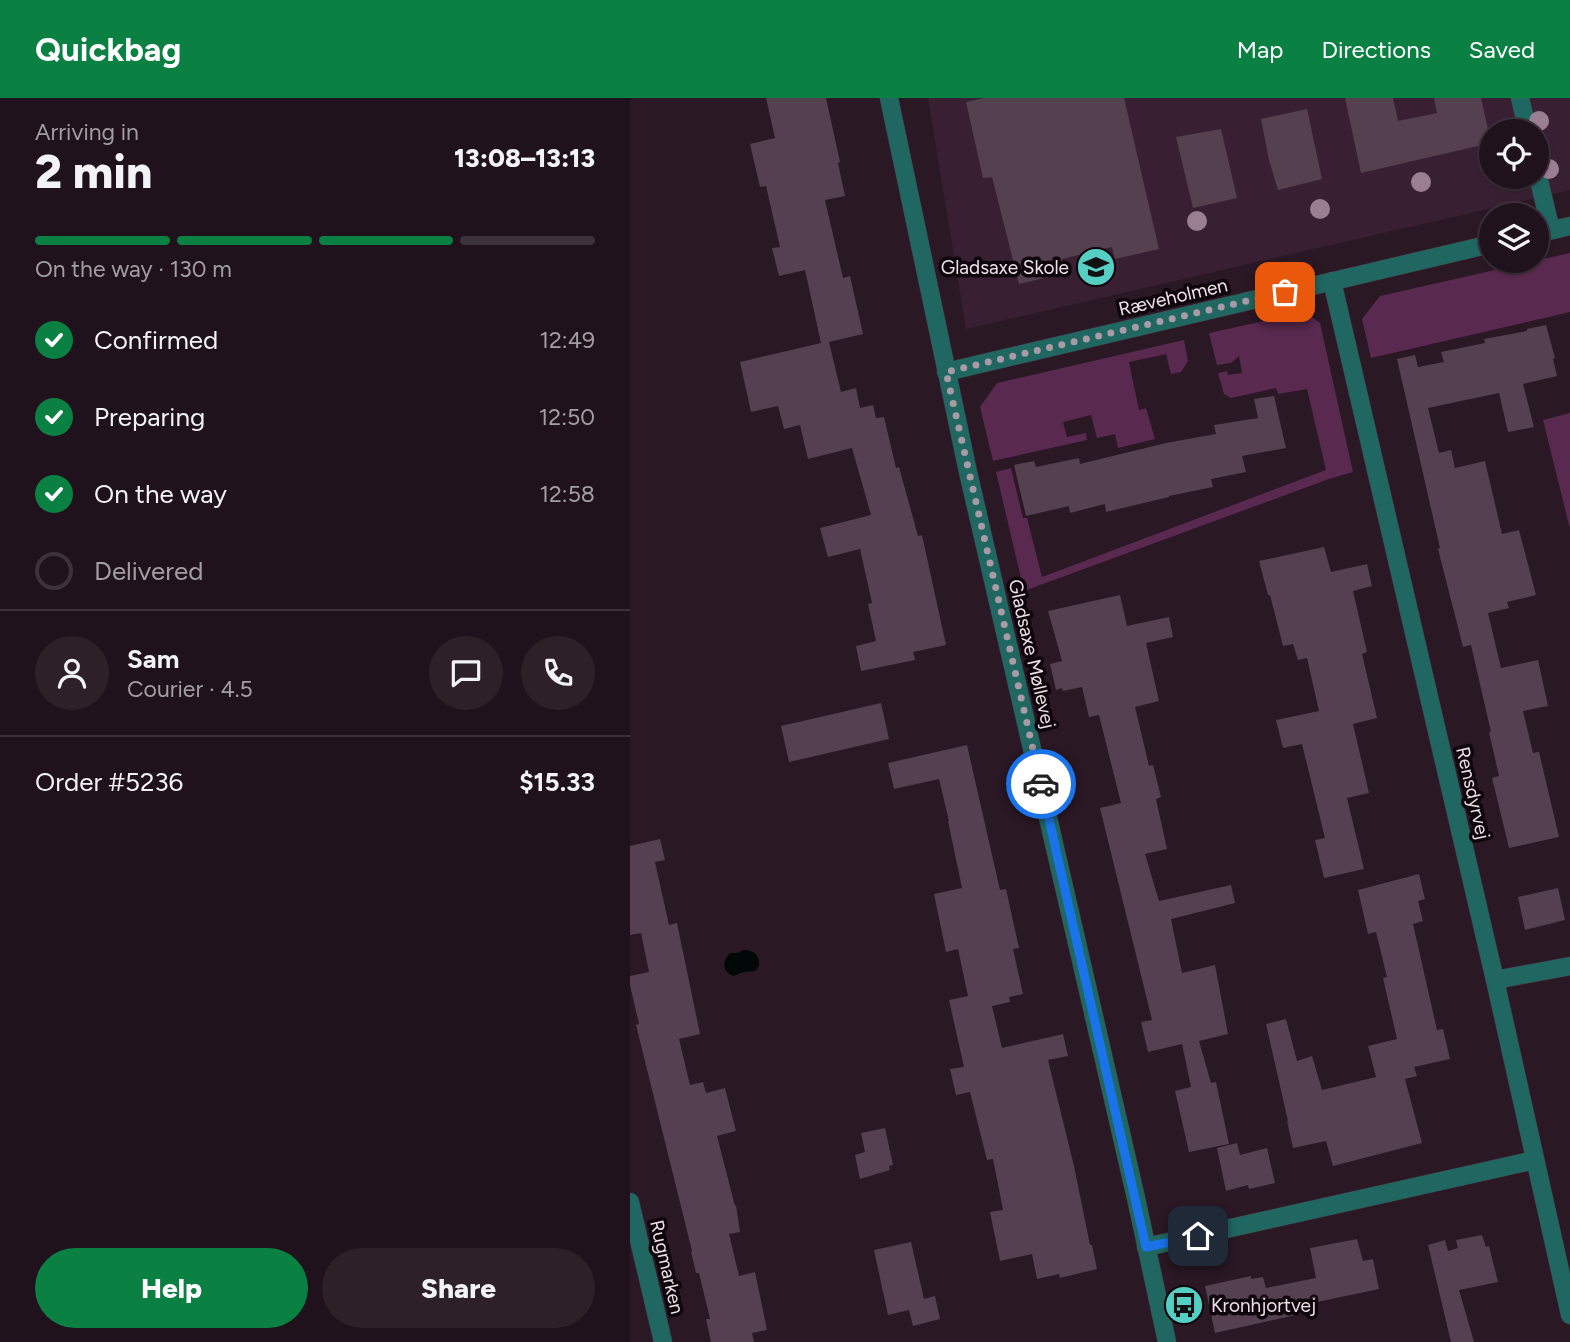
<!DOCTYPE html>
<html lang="en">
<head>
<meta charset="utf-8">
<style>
  :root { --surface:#20121c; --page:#2d2029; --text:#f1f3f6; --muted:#a29ea3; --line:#3d323b; --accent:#0b8043 }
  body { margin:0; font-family:Figtree,sans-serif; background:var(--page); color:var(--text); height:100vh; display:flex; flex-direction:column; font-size:26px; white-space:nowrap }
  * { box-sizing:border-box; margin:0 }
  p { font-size:23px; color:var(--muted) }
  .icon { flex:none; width:38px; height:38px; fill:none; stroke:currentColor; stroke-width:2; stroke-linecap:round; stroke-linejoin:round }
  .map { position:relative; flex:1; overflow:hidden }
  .drawer { display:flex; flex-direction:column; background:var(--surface); width:630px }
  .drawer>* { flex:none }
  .tools { position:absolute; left:849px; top:21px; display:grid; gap:14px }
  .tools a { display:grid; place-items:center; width:70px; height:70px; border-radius:50%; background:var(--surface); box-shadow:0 2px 5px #0004,0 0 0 2px var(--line); font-size:35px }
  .pin { position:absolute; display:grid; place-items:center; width:60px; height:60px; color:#fff; margin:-30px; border-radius:14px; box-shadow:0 4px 10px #0006 }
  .courier { position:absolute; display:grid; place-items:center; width:70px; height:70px; margin:-35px; border:5px solid #1a73e8; border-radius:50%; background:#fff; color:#222; box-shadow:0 2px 9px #0007 }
  .headline em { font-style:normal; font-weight:800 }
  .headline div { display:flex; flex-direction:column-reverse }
  .headline { display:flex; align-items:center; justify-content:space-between; height:119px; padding:0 35px }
  h1 { font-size:46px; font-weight:800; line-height:52px }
  .bar { display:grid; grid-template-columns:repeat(4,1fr); gap:10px 7px; align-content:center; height:84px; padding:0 35px }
  .bar i { height:9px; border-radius:5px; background:var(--line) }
  .bar .active { background:var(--accent) }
  .bar p { grid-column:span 4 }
  .line { display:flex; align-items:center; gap:18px; padding:0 35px; border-top:2px solid var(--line) }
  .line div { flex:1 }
  .round { display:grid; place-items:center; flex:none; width:74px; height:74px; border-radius:37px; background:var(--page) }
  ol { padding:0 35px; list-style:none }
  li { display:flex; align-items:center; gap:21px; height:77px }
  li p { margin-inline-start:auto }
  li .icon { padding:7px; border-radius:50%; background:var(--accent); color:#fff; stroke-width:4 }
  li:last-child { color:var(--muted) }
  li i { width:38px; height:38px; border:4px solid var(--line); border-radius:50% }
  .button { display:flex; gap:14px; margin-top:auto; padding:14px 35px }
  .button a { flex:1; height:80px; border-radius:42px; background:var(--accent); color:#fff; font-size:28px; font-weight:800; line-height:80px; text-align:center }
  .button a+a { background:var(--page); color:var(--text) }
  header { display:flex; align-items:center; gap:42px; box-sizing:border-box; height:98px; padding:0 35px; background:var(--accent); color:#fff }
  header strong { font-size:33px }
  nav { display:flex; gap:38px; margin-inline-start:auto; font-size:24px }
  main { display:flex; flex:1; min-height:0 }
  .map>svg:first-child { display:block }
  .built { fill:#382032; fill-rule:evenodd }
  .green { fill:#5a294f }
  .water { fill:#010807 }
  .building { fill:#54404e }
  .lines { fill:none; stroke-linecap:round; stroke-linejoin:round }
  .minor-casing { stroke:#453441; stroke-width:19 }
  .minor { stroke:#206762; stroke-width:18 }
  .tree { fill:#9a7e92 }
  .done { stroke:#a99ba5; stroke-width:7; stroke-dasharray:0 12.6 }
  .route { stroke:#1a73e8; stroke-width:9 }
  .labels { text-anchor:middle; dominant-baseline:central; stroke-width:7; stroke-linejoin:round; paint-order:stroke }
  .poi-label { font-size:19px; fill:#eee1ea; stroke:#0e060c; text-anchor:end }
  .street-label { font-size:19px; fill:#eee1ea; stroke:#0e060c }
</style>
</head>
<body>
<header>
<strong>Quickbag</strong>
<nav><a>Map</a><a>Directions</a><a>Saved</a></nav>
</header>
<main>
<section class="drawer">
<div class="headline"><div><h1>2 min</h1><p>Arriving in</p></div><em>13:08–13:13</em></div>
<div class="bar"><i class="active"></i><i class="active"></i><i class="active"></i><i></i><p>On the way · 130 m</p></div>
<ol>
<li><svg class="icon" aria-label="check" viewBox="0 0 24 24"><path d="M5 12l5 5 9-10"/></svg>Confirmed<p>12:49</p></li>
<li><svg class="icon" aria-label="check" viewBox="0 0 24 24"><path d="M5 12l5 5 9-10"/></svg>Preparing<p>12:50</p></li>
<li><svg class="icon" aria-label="check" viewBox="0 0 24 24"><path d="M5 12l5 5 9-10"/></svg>On the way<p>12:58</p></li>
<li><i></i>Delivered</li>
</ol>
<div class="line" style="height:126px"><a class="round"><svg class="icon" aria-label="person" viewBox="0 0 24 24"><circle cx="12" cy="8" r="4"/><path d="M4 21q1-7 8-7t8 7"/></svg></a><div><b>Sam</b><p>Courier · 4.5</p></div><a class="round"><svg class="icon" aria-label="chat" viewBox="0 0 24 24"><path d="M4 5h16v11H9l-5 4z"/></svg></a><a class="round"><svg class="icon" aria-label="phone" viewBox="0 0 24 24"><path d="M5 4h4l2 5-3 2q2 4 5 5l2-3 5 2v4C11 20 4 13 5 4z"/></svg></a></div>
<div class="line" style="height:91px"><div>Order #5236</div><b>$15.33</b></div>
<div class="button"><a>Help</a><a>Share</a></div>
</section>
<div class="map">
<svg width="940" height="1244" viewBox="0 0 940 1244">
  <rect width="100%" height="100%" fill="#2a1825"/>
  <path class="built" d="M 298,0 L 940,0 L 940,92 L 336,231 ZM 861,33 L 906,33 L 906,79 L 861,79 Z"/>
  <g class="green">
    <path d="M 940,155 L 940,214 L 741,260 L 732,221 L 750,198 Z"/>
    <path d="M 675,214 L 690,225 L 723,374 L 699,381 L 394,493 L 366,374 L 381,370 L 393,420 L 397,420 L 412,479 L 696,372 L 677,291 L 648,296 L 646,290 L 601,300 L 594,296 L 588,275 L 597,273 L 598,277 L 612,275 L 609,258 L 601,265 L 587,267 L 579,235 Z"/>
    <path d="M 554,242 L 558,263 L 551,274 L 541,276 L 536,256 L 499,264 L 509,312 L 516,310 L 525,341 L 488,350 L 485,336 L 467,340 L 461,317 L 433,324 L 437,339 L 456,335 L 457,342 L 363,363 L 350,309 L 367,285 Z"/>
    <path d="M 940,315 L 940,431 L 913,322 Z"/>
  </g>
  <path class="water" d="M 113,852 C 124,852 130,857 129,868 L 125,873 L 114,874 L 103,878 C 92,873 92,864 100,855 L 108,855 Z"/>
  <g class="building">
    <path d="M 136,0 L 196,0 L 210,64 L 208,65 L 215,98 L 195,102 L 213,180 L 220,178 L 233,236 L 199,244 L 211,294 L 226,290 L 230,310 L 243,307 L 246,320 L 254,319 L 266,370 L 269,369 L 288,438 L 292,437 L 316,547 L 283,554 L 285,562 L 231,573 L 226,548 L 246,543 L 238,506 L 242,505 L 230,451 L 198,459 L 190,430 L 241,417 L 222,350 L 178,361 L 170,327 L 154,331 L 148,308 L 121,314 L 110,264 L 191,245 L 175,172 L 149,178 L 142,150 L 150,149 L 136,88 L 130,89 L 120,46 L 145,40 Z"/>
    <path d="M 354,0 L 494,0 L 529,151 L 485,161 L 482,149 L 432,161 L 435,175 L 389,186 L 362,79 L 353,80 L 336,4 Z"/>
    <path d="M 715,0 L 763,0 L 768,23 L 807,15 L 804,0 L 851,0 L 861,45 L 731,75 Z"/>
    <path d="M 677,11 L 692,81 L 648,92 L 639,62 L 631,21 Z"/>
    <path d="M 591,31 L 607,100 L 563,110 L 546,39 Z"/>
    <path d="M 916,227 L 925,260 L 923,261 L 927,278 L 893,286 L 904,329 L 878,334 L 869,295 L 798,310 L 809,355 L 821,352 L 825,370 L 855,363 L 872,436 L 889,432 L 906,497 L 877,504 L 879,510 L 858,515 L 871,570 L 908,562 L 918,608 L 893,613 L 903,655 L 909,654 L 929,739 L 879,750 L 862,680 L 869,678 L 859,634 L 861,634 L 841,547 L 833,549 L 808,451 L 810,450 L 767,261 L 785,257 L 788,269 L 814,264 L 811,254 L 855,245 L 854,241 L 897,233 L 897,231 Z"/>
    <path d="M 644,298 L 656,350 L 612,358 L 616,374 L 581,381 L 583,389 L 539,398 L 539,399 L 476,414 L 475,406 L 440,415 L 439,408 L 396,418 L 384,367 L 404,363 L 406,369 L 449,360 L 450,366 L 536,345 L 586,336 L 584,327 L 628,320 L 624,301 Z"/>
    <path d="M 694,449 L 701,474 L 737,466 L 742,488 L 723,493 L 737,554 L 732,556 L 747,620 L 723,626 L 739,695 L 717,700 L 734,771 L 694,780 L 685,742 L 695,740 L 672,646 L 653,650 L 646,622 L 689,613 L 677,560 L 668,562 L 663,546 L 653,548 L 640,497 L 638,497 L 629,463 Z"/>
    <path d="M 490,497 L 497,528 L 539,519 L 543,539 L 516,545 L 529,603 L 505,609 L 519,668 L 523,667 L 531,699 L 526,701 L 537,751 L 515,756 L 529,803 L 601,787 L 605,805 L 541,821 L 552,875 L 585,867 L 598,936 L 569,943 L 581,985 L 586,984 L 599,1046 L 559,1054 L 545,993 L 561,989 L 552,946 L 518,954 L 511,924 L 522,922 L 470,710 L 491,705 L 469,617 L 459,619 L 452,589 L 433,593 L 432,590 L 426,592 L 420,566 L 432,563 L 418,513 Z"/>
    <path d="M 251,605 L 259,641 L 159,664 L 151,628 Z"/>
    <path d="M 337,647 L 370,792 L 376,791 L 389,850 L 383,851 L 393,896 L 379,899 L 380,904 L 362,908 L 372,950 L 433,936 L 438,958 L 418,962 L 444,1068 L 460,1147 L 462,1147 L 467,1171 L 430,1180 L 429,1176 L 407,1181 L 402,1156 L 370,1163 L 360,1114 L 373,1112 L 363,1061 L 357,1062 L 340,994 L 326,997 L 320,971 L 334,969 L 319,902 L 338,898 L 328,851 L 316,854 L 304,796 L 332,790 L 318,723 L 319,723 L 309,681 L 264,691 L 258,665 Z"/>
    <path d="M 30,741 L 35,762 L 25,764 L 39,827 L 47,825 L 70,936 L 49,941 L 60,987 L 73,984 L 76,995 L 95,990 L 106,1033 L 87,1038 L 105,1108 L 106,1107 L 110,1134 L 99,1136 L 109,1178 L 125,1174 L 137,1232 L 122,1235 L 124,1244 L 81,1244 L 76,1221 L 80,1221 L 69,1175 L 66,1175 L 61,1154 L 62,1153 L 6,927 L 9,926 L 0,887 L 0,878 L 19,874 L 11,835 L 0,837 L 0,748 Z"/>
    <path d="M 789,776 L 795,801 L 788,803 L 793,823 L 783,826 L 807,932 L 813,931 L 820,961 L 784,969 L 787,978 L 775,981 L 792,1045 L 703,1068 L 696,1043 L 663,1050 L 657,1023 L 658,1023 L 636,926 L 656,921 L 667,963 L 682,958 L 692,992 L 746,979 L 738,948 L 767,941 L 753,880 L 757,879 L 746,834 L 738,836 L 728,792 Z"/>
    <path d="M 928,790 L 935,822 L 895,832 L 888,799 Z"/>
    <path d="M 255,1030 L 263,1067 L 259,1068 L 260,1072 L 230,1081 L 225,1057 L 235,1054 L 231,1035 Z"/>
    <path d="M 607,1045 L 610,1057 L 637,1050 L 645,1085 L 619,1091 L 618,1087 L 596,1093 L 587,1050 Z"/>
    <path d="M 852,1137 L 856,1149 L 859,1148 L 868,1184 L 829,1192 L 844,1244 L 821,1244 L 798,1147 L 815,1142 L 818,1153 L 828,1150 L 826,1142 Z"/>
    <path d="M 727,1141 L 733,1163 L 743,1161 L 749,1191 L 673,1207 L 675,1215 L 585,1235 L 575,1188 L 621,1178 L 621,1181 L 633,1179 L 636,1190 L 686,1180 L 680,1150 Z"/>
    <path d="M 281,1144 L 294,1201 L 305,1198 L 310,1221 L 283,1228 L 279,1212 L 258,1217 L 244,1152 Z"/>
  </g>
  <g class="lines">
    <g class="minor-casing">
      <g id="minor">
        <path d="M 259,0 L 338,374 L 506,1100 L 537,1244"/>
        <path d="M 890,0 L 898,33"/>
        <path d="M 906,70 L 921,132"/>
        <path d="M 906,136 L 940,128"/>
        <path d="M 702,183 L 865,882 L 940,1217"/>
        <path d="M 316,274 L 861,146"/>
        <path d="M 865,882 L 940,868"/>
        <path d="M 0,1104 L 33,1244"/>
        <path d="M 516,1149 L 905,1062"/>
      </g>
    </g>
    <use href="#minor" class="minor"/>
  </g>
  <g class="tree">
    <circle cx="909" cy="23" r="10"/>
    <circle cx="919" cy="71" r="10"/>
    <circle cx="791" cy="84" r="10"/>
    <circle cx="690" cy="111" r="10"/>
    <circle cx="567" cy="123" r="10"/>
  </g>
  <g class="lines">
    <path class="done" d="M 411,686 L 316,274 L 655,194"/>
    <path class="route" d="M 411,686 L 516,1149 L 568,1138"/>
  </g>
  <defs>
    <g id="school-disc" transform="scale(2.0125)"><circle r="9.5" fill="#55cec4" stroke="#0e060c"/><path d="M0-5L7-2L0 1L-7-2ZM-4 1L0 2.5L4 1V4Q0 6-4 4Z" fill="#111"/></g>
    <g id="bus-disc" transform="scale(2.0125)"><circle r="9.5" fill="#55cec4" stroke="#0e060c"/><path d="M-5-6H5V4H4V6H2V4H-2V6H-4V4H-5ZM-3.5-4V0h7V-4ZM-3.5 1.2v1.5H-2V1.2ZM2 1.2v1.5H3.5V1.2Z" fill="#111"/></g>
  </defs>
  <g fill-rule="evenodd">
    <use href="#school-disc" x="466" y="169"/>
    <use href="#bus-disc" x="554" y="1207"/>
  </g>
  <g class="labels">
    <g class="poi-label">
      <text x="439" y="169">Gladsaxe Skole</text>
      <text x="581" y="1207" text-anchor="start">Kronhjortvej</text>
    </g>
    <g class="street-label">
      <text transform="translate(543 199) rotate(-13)">Ræveholmen</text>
      <text transform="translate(402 556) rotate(77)">Gladsaxe Møllevej</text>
      <text transform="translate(843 695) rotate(77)">Rensdyrvej</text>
      <text transform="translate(37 1169) rotate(77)">Rugmarken</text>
    </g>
  </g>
</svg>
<div class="tools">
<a><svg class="icon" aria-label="locate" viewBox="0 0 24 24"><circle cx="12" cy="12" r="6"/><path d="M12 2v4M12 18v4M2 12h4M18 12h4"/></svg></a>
<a><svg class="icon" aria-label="layers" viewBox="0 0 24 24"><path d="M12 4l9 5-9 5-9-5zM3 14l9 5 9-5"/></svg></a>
</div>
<div class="pin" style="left:655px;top:194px;background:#ea580c"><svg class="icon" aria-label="bag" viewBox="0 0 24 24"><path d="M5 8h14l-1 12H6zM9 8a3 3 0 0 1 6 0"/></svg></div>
<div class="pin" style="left:568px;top:1138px;background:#1f2937"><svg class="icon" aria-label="home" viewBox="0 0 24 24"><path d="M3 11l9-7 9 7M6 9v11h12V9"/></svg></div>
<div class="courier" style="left:411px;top:686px"><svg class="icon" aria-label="car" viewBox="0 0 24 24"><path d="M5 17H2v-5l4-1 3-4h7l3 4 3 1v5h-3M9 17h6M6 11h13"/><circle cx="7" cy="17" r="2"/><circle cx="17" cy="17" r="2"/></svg></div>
</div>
</main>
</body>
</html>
